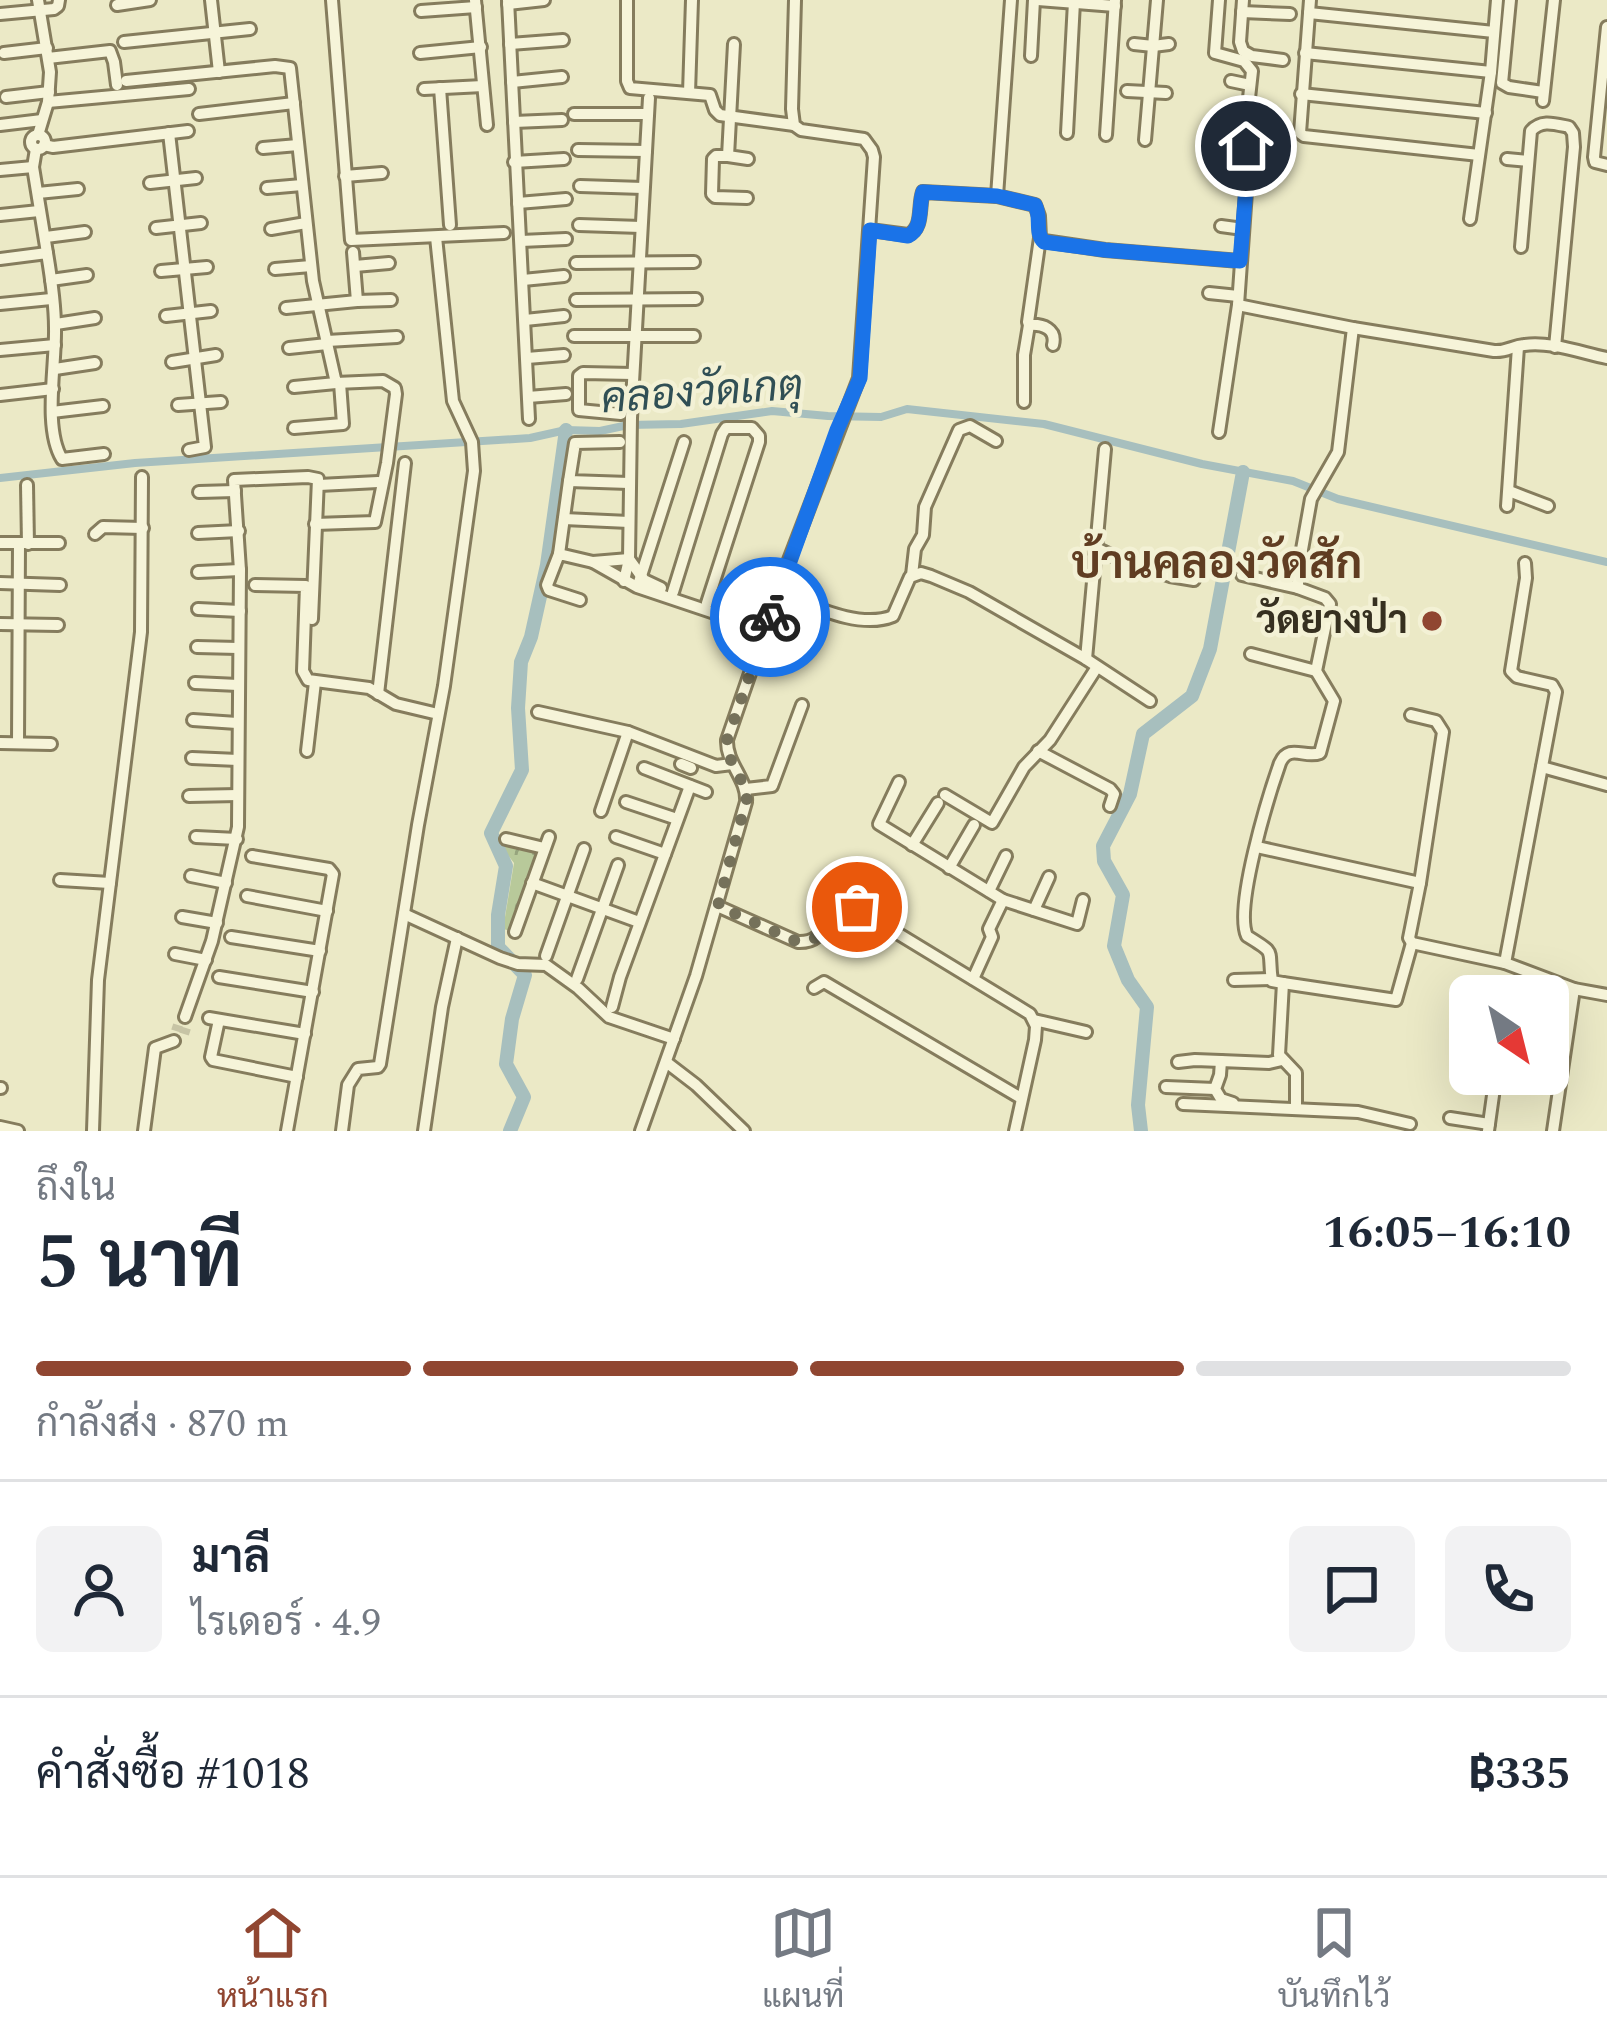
<!DOCTYPE html>
<html lang="th">
<head>
<meta charset="utf-8">
<style>
  :root { --surface:#fff; --page:#f2f2f3; --text:#1f2937; --muted:#747a83; --line:#e0e1e3; --accent:#904631 }
  body { margin:0; font-family:Spectral,Sarabun,serif; background:var(--page); color:var(--text); height:100vh; display:flex; flex-direction:column; font-size:45px; white-space:nowrap }
  * { box-sizing:border-box; margin:0 }
  p { font-size:39px; color:var(--muted) }
  .icon { flex:none; width:66px; height:66px; fill:none; stroke:currentColor; stroke-width:2; stroke-linecap:round; stroke-linejoin:round }
  .map { position:relative; height:1131px; overflow:hidden }
  .details { display:flex; flex-direction:column; background:var(--surface); flex:1 }
  .details>* { flex:none }
  .needle { width:78px; rotate:145deg }
  .fabs { position:absolute; left:1449px; top:975px; display:grid; gap:24px }
  .fabs a { display:grid; place-items:center; width:120px; height:120px; border-radius:18px; background:var(--surface); box-shadow:0 12px 48px #0002; font-size:60px }
  .pin { position:absolute; display:grid; place-items:center; width:102px; height:102px; color:#fff; margin:-51px; border:6px solid #fff; border-radius:50%; box-shadow:0 3px 12px #0007 }
  .courier { position:absolute; display:grid; place-items:center; width:120px; height:120px; margin:-60px; border:9px solid #1a73e8; border-radius:50%; background:#fff; color:#222; box-shadow:0 3px 15px #0007 }
  .overview em { font-style:normal; font-weight:700 }
  .overview div { display:flex; flex-direction:column-reverse }
  .overview { display:flex; align-items:center; justify-content:space-between; height:204px; padding:0 36px }
  h1 { font-size:78px; font-weight:700; line-height:90px }
  .bar { display:grid; grid-template-columns:repeat(4,1fr); gap:18px 12px; align-content:center; height:144px; padding:0 36px }
  .bar i { height:15px; border-radius:9px; background:var(--line) }
  .bar .current { background:var(--accent) }
  .bar p { grid-column:span 4 }
  .line { display:flex; align-items:center; gap:30px; padding:0 36px; border-top:3px solid var(--line) }
  .line div { flex:1 }
  .round { display:grid; place-items:center; flex:none; width:126px; height:126px; border-radius:18px; background:var(--page) }
  .tabs { display:flex; justify-content:space-around; align-items:center; height:168px; border-top:3px solid var(--line); background:var(--surface); font-size:33px; color:var(--muted) }
  .tabs a { display:grid; justify-items:center; gap:6px }
  .tabs .current { color:var(--accent) }
  .map>svg:first-child { display:block }
  .park { fill:url(#park-crowns) }
  .lines { fill:none; stroke-linecap:round; stroke-linejoin:round }
  .canal { stroke:#a7bfbe; stroke-width:8 }
  .river { stroke:#a7bfbe; stroke-width:14 }
  .minor-tunnel { stroke:#c7c4a5; stroke-width:10; stroke-dasharray:10 5; stroke-linecap:butt }
  .minor-casing { stroke:#857c5d; stroke-width:16 }
  .minor { stroke:#f6f4d9; stroke-width:10 }
  .done { stroke:#75715a; stroke-width:12; stroke-dasharray:0 21.6 }
  .route { stroke:#1a73e8; stroke-width:15 }
  .poi-dot { fill:#904631; stroke:#f3f1d5; stroke-width:4.5 }
  .labels { text-anchor:middle; dominant-baseline:central; stroke-width:9; stroke-linejoin:round; paint-order:stroke }
  .poi-label { font-size:39px; font-weight:bold; fill:#363020; stroke:#f3f1d5; text-anchor:end }
  .water-label { font-size:42px; font-style:italic; fill:#304f55; stroke:#f3f1d5 }
  .quarter-label { font-size:45px; font-weight:bold; fill:#603d22; stroke:#f3f1d5 }
</style>
</head>
<body>
<div class="map">
<svg width="1607" height="1131" viewBox="0 0 1607 1131">
  <defs>
    <pattern id="park-crowns" width="20" height="18" patternUnits="userSpaceOnUse" patternTransform="scale(3)"><rect width="20" height="18" fill="#b8c99a"/><path d="M2 6a3 3 0 1 1 6 0M12 15a3 3 0 1 1 6 0" fill="none" stroke="#96a47d"/></pattern>
  </defs>
  <rect width="100%" height="100%" fill="#ebe9c6"/>
  <path class="park" d="M 503,843 L 547,849 L 515,932 L 503,929 L 514,863 L 503,849 Z"/>
  <g class="lines">
    <path class="canal" d="M 0,478 L 135,463 L 530,438 L 566,430 L 600,431 L 628,425 L 681,424 L 772,411 L 828,416 L 881,417 L 907,409 L 1044,424 L 1202,464 L 1293,481 L 1338,499 L 1607,562"/>
    <g class="river">
      <path d="M 510,1131 L 524,1097 L 506,1064 L 512,1019 L 525,975 L 498,947 L 498,915 L 506,866 L 491,833 L 522,770 L 518,708 L 521,662 L 531,637 L 547,565 L 566,430"/>
      <path d="M 1141,1131 L 1138,1105 L 1147,1007 L 1128,980 L 1114,946 L 1123,895 L 1104,861 L 1103,846 L 1130,794 L 1143,734 L 1192,696 L 1210,649 L 1243,472"/>
    </g>
    <g class="minor-tunnel">
      <path d="M 176,1031 L 178,1025"/>
      <path d="M 184,1034 L 186,1028"/>
    </g>
    <g class="minor-casing">
      <g id="minor">
        <path d="M 211,0 L 219,72"/>
        <path d="M 332,0 L 351,240 L 504,233"/>
        <path d="M 475,0 L 487,125"/>
        <path d="M 508,0 L 529,419"/>
        <path d="M 627,0 L 627,81 L 630,88 L 710,95 L 715,110 L 720,115 L 794,125"/>
        <path d="M 1038,0 L 1115,6"/>
        <path d="M 1219,0 L 1215,53 L 1244,61 L 1252,71 L 1245,134 L 1248,164 L 1238,305 L 1219,432"/>
        <path d="M 1243,0 L 1240,42 L 1243,51 L 1252,56 L 1283,60"/>
        <path d="M 1310,0 L 1300,133 L 1304,136 L 1479,155"/>
        <path d="M 1510,0 L 1502,83 L 1509,87 L 1543,92"/>
        <path d="M 508,4 L 544,0"/>
        <path d="M 117,5 L 150,0"/>
        <path d="M 421,11 L 476,7"/>
        <path d="M 1242,12 L 1290,14"/>
        <path d="M 1309,13 L 1494,32"/>
        <path d="M 0,14 L 54,9 L 58,6 L 59,0"/>
        <path d="M 1607,27 L 1594,157 L 1595,162 L 1607,165"/>
        <path d="M 124,42 L 250,29"/>
        <path d="M 510,44 L 563,40"/>
        <path d="M 734,44 L 728,156 L 748,159"/>
        <path d="M 1134,44 L 1153,46 L 1169,44"/>
        <path d="M 4,53 L 47,48"/>
        <path d="M 420,53 L 481,47"/>
        <path d="M 1305,53 L 1491,72"/>
        <path d="M 1031,56 L 1034,0"/>
        <path d="M 48,58 L 110,51 L 114,62 L 117,85"/>
        <path d="M 126,81 L 275,66 L 290,68 L 313,281 L 336,383 L 383,381 L 395,388 L 396,394 L 387,463 L 375,522 L 315,524"/>
        <path d="M 1231,81 L 1250,85"/>
        <path d="M 512,82 L 562,77"/>
        <path d="M 440,88 L 450,225"/>
        <path d="M 424,89 L 483,86"/>
        <path d="M 1127,91 L 1166,93"/>
        <path d="M 689,93 L 692,0"/>
        <path d="M 1301,94 L 1486,113"/>
        <path d="M 6,97 L 49,92"/>
        <path d="M 1543,101 L 1554,0"/>
        <path d="M 48,102 L 189,89"/>
        <path d="M 199,114 L 294,103"/>
        <path d="M 574,114 L 648,114"/>
        <path d="M 514,122 L 562,120"/>
        <path d="M 0,125 L 42,120"/>
        <path d="M 169,133 L 205,447 L 189,450"/>
        <path d="M 1067,133 L 1074,2"/>
        <path d="M 38,135 L 48,102 L 50,72 L 38,0"/>
        <path d="M 1106,135 L 1115,0"/>
        <circle cx="38" cy="142" r="7"/>
        <path d="M 1145,140 L 1157,0"/>
        <path d="M 44,145 L 53,147 L 188,131"/>
        <path d="M 263,148 L 298,145"/>
        <path d="M 36,149 L 33,167 L 47,253"/>
        <path d="M 578,150 L 646,151"/>
        <path d="M 728,156 L 716,156 L 713,159 L 712,194 L 715,197 L 747,198"/>
        <path d="M 1507,159 L 1528,161"/>
        <path d="M 514,162 L 564,159"/>
        <path d="M 0,170 L 33,167"/>
        <path d="M 345,176 L 382,173"/>
        <path d="M 150,183 L 196,178"/>
        <path d="M 580,186 L 643,188"/>
        <path d="M 267,188 L 302,185"/>
        <path d="M 38,193 L 78,189"/>
        <path d="M 997,196 L 1011,0"/>
        <path d="M 518,203 L 566,199"/>
        <path d="M 0,215 L 39,211"/>
        <path d="M 1470,219 L 1491,72 L 1497,0"/>
        <path d="M 579,225 L 641,227"/>
        <path d="M 1221,226 L 1243,229"/>
        <path d="M 156,228 L 201,223"/>
        <path d="M 271,229 L 306,223"/>
        <path d="M 870,230 L 908,235 C 924,228 918,206 923,192 L 997,196 L 1035,205 L 1039,216 L 1040,238 L 1044,241 L 1105,250 L 1240,261"/>
        <path d="M 46,237 L 85,232"/>
        <path d="M 1040,238 L 1028,322 L 1029,325 C 1043,324 1057,329 1053,345"/>
        <path d="M 521,241 L 566,239"/>
        <path d="M 1521,247 L 1531,131 C 1541,119 1555,124 1569,127 L 1573,133 L 1574,147 L 1555,347"/>
        <path d="M 0,259 L 47,253 C 51,277 55,304 55,328 C 56,365 43,428 62,459 L 104,454"/>
        <path d="M 576,263 L 694,262"/>
        <path d="M 355,266 L 389,263"/>
        <path d="M 275,269 L 311,266"/>
        <path d="M 161,271 L 207,267"/>
        <path d="M 51,280 L 87,275"/>
        <path d="M 523,280 L 564,276"/>
        <path d="M 1209,293 L 1238,296"/>
        <path d="M 576,300 L 696,299"/>
        <path d="M 357,301 L 391,300"/>
        <path d="M 0,304 L 51,299"/>
        <path d="M 1238,305 L 1353,328 L 1494,351 C 1507,352 1512,346 1524,345 C 1550,341 1582,353 1607,358"/>
        <path d="M 286,308 L 357,301 L 353,252"/>
        <path d="M 166,316 L 211,311"/>
        <path d="M 525,320 L 564,316"/>
        <path d="M 56,324 L 95,318"/>
        <path d="M 574,336 L 694,336"/>
        <path d="M 327,341 L 397,337"/>
        <path d="M 289,348 L 327,344"/>
        <path d="M 0,350 L 55,345"/>
        <path d="M 527,358 L 564,355"/>
        <path d="M 172,362 L 216,355"/>
        <path d="M 55,369 L 95,363"/>
        <path d="M 294,387 L 336,383"/>
        <path d="M 0,395 L 53,389"/>
        <path d="M 528,397 L 566,394"/>
        <path d="M 1024,402 L 1024,355 L 1029,325"/>
        <path d="M 178,405 L 221,402"/>
        <path d="M 52,412 L 103,406"/>
        <path d="M 621,414 L 579,410 L 579,376 L 583,373 L 633,374"/>
        <path d="M 294,428 L 343,424 L 340,383"/>
        <path d="M 620,442 L 575,443 L 569,481 L 629,483"/>
        <path d="M 27,485 L 28,544"/>
        <path d="M 319,485 L 378,482"/>
        <path d="M 1509,491 L 1548,506"/>
        <path d="M 199,492 L 235,491"/>
        <path d="M 1507,506 L 1518,347"/>
        <path d="M 564,519 L 629,522"/>
        <path d="M 198,533 L 239,531"/>
        <path d="M 95,534 L 103,527 L 143,528"/>
        <path d="M 0,543 L 59,543"/>
        <path d="M 1096,548 L 1119,559 L 1170,576 L 1194,580"/>
        <path d="M 559,554 L 569,481"/>
        <path d="M 629,559 L 644,580 L 661,588"/>
        <path d="M 593,562 L 637,587 L 765,630"/>
        <path d="M 198,572 L 240,570"/>
        <path d="M 912,575 L 915,549 L 923,535 L 925,507 L 959,430 L 970,426 L 996,441"/>
        <path d="M 1242,575 L 1298,588"/>
        <path d="M 624,581 L 629,559 L 631,418 L 649,98"/>
        <path d="M 639,582 L 684,442"/>
        <path d="M 0,583 L 60,585"/>
        <path d="M 255,585 L 306,586 L 303,671 L 308,680 L 369,688 L 396,704 L 438,714"/>
        <path d="M 673,592 L 722,434 L 726,428 L 752,428 L 759,436 L 759,442 L 707,603"/>
        <path d="M 778,593 C 811,605 859,630 893,616 L 910,577 L 921,573 L 931,576 L 969,592 L 1086,659 L 1150,701"/>
        <path d="M 580,600 L 549,590 L 547,585 L 559,554 L 593,562 L 629,559"/>
        <path d="M 198,609 L 240,611"/>
        <path d="M 0,624 L 58,625"/>
        <path d="M 197,647 L 238,648"/>
        <path d="M 1251,654 L 1316,671"/>
        <path d="M 1086,659 L 1105,449"/>
        <path d="M 195,683 L 238,685"/>
        <path d="M 378,694 L 405,463"/>
        <path d="M 538,712 L 628,732 L 716,766 L 732,764"/>
        <path d="M 1411,715 L 1436,721 L 1443,732 L 1420,883"/>
        <path d="M 193,720 L 237,723"/>
        <path d="M 0,743 L 51,744"/>
        <path d="M 18,743 L 19,544"/>
        <path d="M 307,751 L 315,682"/>
        <path d="M 1038,751 L 1110,789 L 1114,794 L 1110,806"/>
        <path d="M 192,758 L 238,760"/>
        <path d="M 681,764 L 691,768"/>
        <path d="M 1542,767 L 1607,785"/>
        <path d="M 644,768 L 706,792"/>
        <path d="M 899,782 L 879,824 L 1003,900"/>
        <path d="M 746,789 L 772,786 L 802,705"/>
        <path d="M 945,795 L 992,823 L 1024,767 L 1050,740 L 1097,667"/>
        <path d="M 189,796 L 238,795"/>
        <path d="M 626,802 L 677,819"/>
        <path d="M 601,811 L 628,732"/>
        <path d="M 196,837 L 237,839"/>
        <path d="M 616,837 L 665,854"/>
        <path d="M 506,839 L 544,848"/>
        <path d="M 912,845 L 938,803"/>
        <path d="M 1257,847 L 1420,883 L 1409,938 L 1412,943 L 1505,963 L 1574,989 L 1607,995"/>
        <path d="M 252,856 L 329,869 L 333,874 L 287,1131"/>
        <path d="M 949,868 L 974,825"/>
        <path d="M 191,876 L 226,883"/>
        <path d="M 60,880 L 110,883"/>
        <path d="M 532,883 L 639,922"/>
        <path d="M 989,891 L 1006,856"/>
        <path d="M 247,896 L 327,911"/>
        <path d="M 717,906 L 798,942 C 824,943 822,923 837,908 L 851,905 L 1030,1014 L 1036,1026 L 1035,1040 L 1015,1131"/>
        <path d="M 1034,910 L 1049,877"/>
        <path d="M 404,914 L 500,958 L 518,964 L 546,965 L 578,988 L 609,1017 L 674,1039"/>
        <path d="M 182,917 L 217,923"/>
        <path d="M 515,932 L 549,837"/>
        <path d="M 231,937 L 320,951"/>
        <path d="M 175,954 L 206,960"/>
        <path d="M 546,956 L 584,849"/>
        <path d="M 1505,963 L 1556,692 L 1552,685 L 1517,677 L 1511,671 L 1526,578 L 1525,563"/>
        <path d="M 219,977 L 313,992"/>
        <path d="M 577,979 L 618,865"/>
        <path d="M 973,979 L 992,937 L 989,929 L 1003,900 L 1077,924 L 1083,900"/>
        <path d="M 1234,980 L 1271,979"/>
        <path d="M 1283,983 L 1396,1000 L 1412,943"/>
        <path d="M 1469,983 L 1505,989 L 1506,996"/>
        <path d="M 814,988 L 824,982 L 1021,1098"/>
        <path d="M 612,1007 L 620,977 L 690,786"/>
        <path d="M 185,1017 L 212,941 L 238,827 L 240,570 L 234,480 L 308,477 L 318,479 L 312,619"/>
        <path d="M 209,1018 L 305,1034"/>
        <path d="M 219,1020 L 211,1057 L 213,1060 L 297,1077"/>
        <path d="M 1034,1020 L 1086,1032"/>
        <path d="M 1464,1026 L 1470,1027"/>
        <path d="M 666,1062 L 696,1085 L 744,1131"/>
        <path d="M 1178,1062 L 1195,1060 L 1221,1061"/>
        <path d="M 1458,1075 L 1495,1079"/>
        <path d="M 1166,1087 L 1215,1089"/>
        <path d="M 0,1088 L 1,1088"/>
        <path d="M 1233,1103 L 1221,1099 L 1215,1089 L 1220,1075 L 1221,1061 L 1269,1063 L 1282,1060"/>
        <path d="M 1183,1104 L 1358,1112 L 1410,1124"/>
        <path d="M 1296,1109 L 1296,1073 L 1279,1055 L 1283,983 L 1272,981 C 1267,948 1278,955 1247,936 C 1234,908 1268,797 1280,763 C 1289,743 1305,759 1320,753 L 1334,701 L 1316,671 L 1330,604 L 1325,598 L 1298,588 L 1298,572 L 1311,499 L 1338,452 L 1353,328"/>
        <path d="M 1450,1118 L 1489,1124"/>
        <path d="M 0,1127 L 18,1131"/>
        <path d="M 93,1131 L 98,980 L 141,632 L 142,477"/>
        <path d="M 144,1131 L 155,1048 L 174,1041"/>
        <path d="M 342,1131 L 348,1085 L 358,1069 L 378,1067 L 380,1064 L 418,825 L 444,686 L 474,471 L 472,442 L 453,401 L 436,237"/>
        <path d="M 424,1131 L 442,1007 L 457,938"/>
        <path d="M 641,1131 L 696,976 L 746,802 C 748,779 726,764 727,740 L 789,560 L 859,378 L 874,157 L 872,150 L 864,139 L 801,130 L 794,125 L 792,109 L 795,0"/>
        <path d="M 1488,1131 L 1496,1074"/>
        <path d="M 1553,1131 L 1574,989"/>
      </g>
    </g>
    <use href="#minor" class="minor"/>
  </g>
  <g class="lines">
    <path class="done" d="M 770,617 L 727,740 L 727,752 L 748,794 L 718,906 L 798,942 C 839,941 817,899 857,907"/>
    <path class="route" d="M 770,617 L 837,430 L 860,378 L 870,230 L 908,236 C 924,228 918,206 923,192 L 997,196 L 1035,205 C 1042,217 1034,232 1044,242 L 1105,250 L 1240,261 L 1248,164 L 1246,146"/>
  </g>
  <circle class="poi-dot" cx="1432" cy="621" r="12"/>
  <g class="labels">
    <g class="poi-label">
      <text x="1408" y="621">วัดยางป่า</text>
    </g>
    <g class="water-label">
      <text transform="translate(702 393) rotate(-4)">คลองวัดเกตุ</text>
    </g>
    <g class="quarter-label">
      <text x="1217" y="564">บ้านคลองวัดสัก</text>
    </g>
  </g>
</svg>
<div class="fabs">
<a><svg class="needle" viewBox="-14 -14 28 28"><path d="M0-13l5 13h-10z" fill="#e53935"/><path d="M0 13l5-13h-10z" fill="#747a83"/></svg></a>
</div>
<div class="pin" style="left:857px;top:907px;background:#ea580c"><svg class="icon" aria-label="bag" viewBox="0 0 24 24"><path d="M5 8h14l-1 12H6zM9 8a3 3 0 0 1 6 0"/></svg></div>
<div class="pin" style="left:1246px;top:146px;background:#1f2937"><svg class="icon" aria-label="home" viewBox="0 0 24 24"><path d="M3 11l9-7 9 7M6 9v11h12V9"/></svg></div>
<div class="courier" style="left:770px;top:617px"><svg class="icon" aria-label="bike" viewBox="0 0 24 24"><circle cx="6" cy="16" r="4"/><circle cx="18" cy="16" r="4"/><path d="M6 16l4-8h5l3 8M10 8l3 8H6M13 5h3"/></svg></div>
</div>
<section class="details">
<div class="overview"><div><h1>5 นาที</h1><p>ถึงใน</p></div><em>16:05–16:10</em></div>
<div class="bar"><i class="current"></i><i class="current"></i><i class="current"></i><i></i><p>กำลังส่ง · 870 m</p></div>
<div class="line" style="height:216px"><a class="round"><svg class="icon" aria-label="person" viewBox="0 0 24 24"><circle cx="12" cy="8" r="4"/><path d="M4 21q1-7 8-7t8 7"/></svg></a><div><b>มาลี</b><p>ไรเดอร์ · 4.9</p></div><a class="round"><svg class="icon" aria-label="chat" viewBox="0 0 24 24"><path d="M4 5h16v11H9l-5 4z"/></svg></a><a class="round"><svg class="icon" aria-label="phone" viewBox="0 0 24 24"><path d="M5 4h4l2 5-3 2q2 4 5 5l2-3 5 2v4C11 20 4 13 5 4z"/></svg></a></div>
<div class="line" style="height:156px"><div>คำสั่งซื้อ #1018</div><b>฿335</b></div>
</section>
<nav class="tabs">
<a class="current"><svg class="icon" aria-label="home" viewBox="0 0 24 24"><path d="M3 11l9-7 9 7M6 9v11h12V9"/></svg>หน้าแรก</a>
<a><svg class="icon" aria-label="map" viewBox="0 0 24 24"><path d="M3 6l6-2 6 2 6-2v14l-6 2-6-2-6 2zM9 4v14M15 6v14"/></svg>แผนที่</a>
<a><svg class="icon" aria-label="saved" viewBox="0 0 24 24"><path d="M7 4h10v16l-5-4-5 4z"/></svg>บันทึกไว้</a>
</nav>
</body>
</html>
